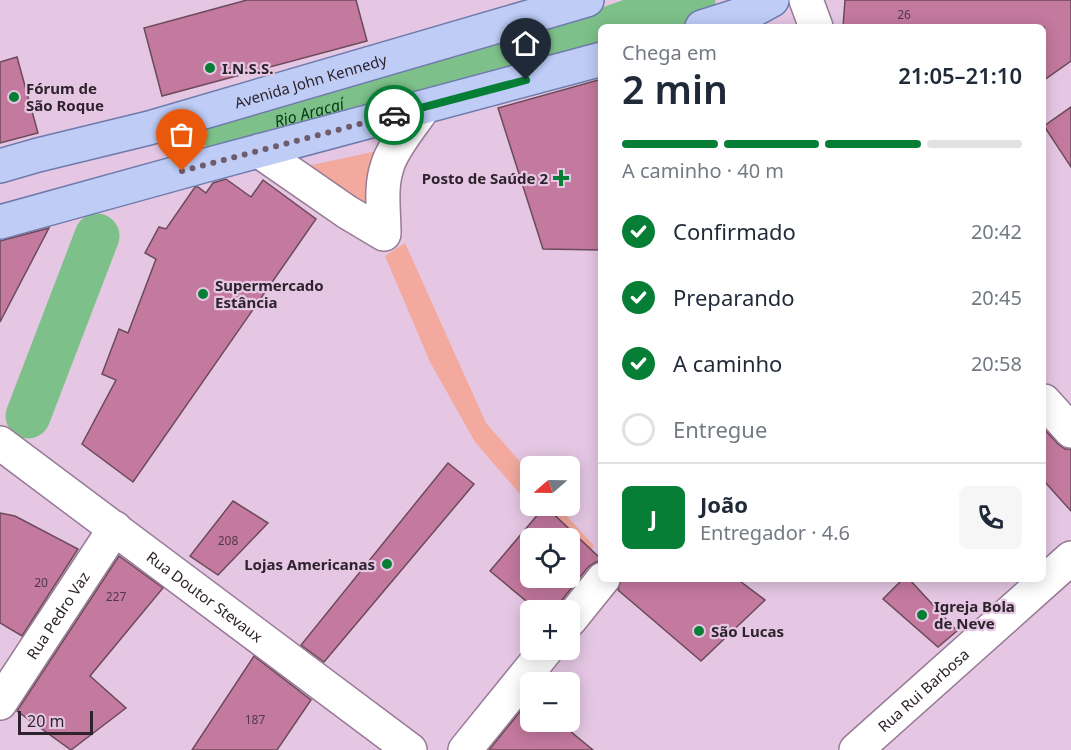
<!DOCTYPE html>
<html lang="pt">
<head>
<meta charset="utf-8">
<style>
  :root { --surface:#fff; --page:#f6f6f7; --text:#1f2937; --muted:#747a83; --line:#e0e1e3; --accent:#077e35 }
  body { margin:0; font-family:"Noto Sans",sans-serif; background:var(--page); color:var(--text); height:100vh; display:flex; flex-direction:column; font-size:22px; white-space:nowrap }
  * { box-sizing:border-box; margin:0 }
  p { font-size:20px; color:var(--muted) }
  .icon { flex:none; width:33px; height:33px; fill:none; stroke:currentColor; stroke-width:2; stroke-linecap:round; stroke-linejoin:round }
  .map { position:relative; flex:1; overflow:hidden }
  .sheet { position:absolute; left:598px; top:24px; width:448px; height:558px; display:flex; flex-direction:column; background:var(--surface); border-radius:9px; box-shadow:0 3px 15px #0003 }
  .sheet>* { flex:none }
  .needle { width:39px; rotate:250deg }
  .controls { position:absolute; left:520px; top:456px; display:grid; gap:12px }
  .controls a { display:grid; place-items:center; width:60px; height:60px; border-radius:9px; background:var(--surface); box-shadow:0 3px 15px #0003; font-size:30px }
  .scale { position:absolute; left:18px; bottom:15px; width:75px; box-sizing:border-box; padding-left:6px; border:3px solid #2e232d; border-top:0; font-size:16px; line-height:21px; white-space:nowrap; color:#2e232d; -webkit-text-stroke:4px #e5c7e3; paint-order:stroke }
  .pin { position:absolute; display:grid; place-items:center; width:51px; height:51px; color:#fff; margin:-62px -26px; border-radius:50% 50% 50% 0; rotate:-45deg; box-shadow:0 0 6px #0007 }
  .pin .icon { rotate:45deg }
  .courier { position:absolute; display:grid; place-items:center; width:60px; height:60px; margin:-30px; border:4px solid #077e35; border-radius:50%; background:#fff; color:#222; box-shadow:0 2px 8px #0007 }
  .head em { font-style:normal; font-weight:600 }
  .head div { display:flex; flex-direction:column-reverse }
  .head { display:flex; align-items:center; justify-content:space-between; height:102px; padding:0 24px }
  h1 { font-size:39px; font-weight:600; line-height:45px }
  .bar { display:grid; grid-template-columns:repeat(4,1fr); gap:9px 6px; align-content:center; height:72px; padding:0 24px }
  .bar i { height:8px; border-radius:4px; background:var(--line) }
  .bar .active { background:var(--accent) }
  .bar p { grid-column:span 4 }
  .line { display:flex; align-items:center; gap:15px; padding:0 24px; border-top:2px solid var(--line) }
  .line div { flex:1 }
  .round { display:grid; place-items:center; flex:none; width:63px; height:63px; border-radius:9px; background:var(--page) }
  ol { padding:0 24px; list-style:none }
  li { display:flex; align-items:center; gap:18px; height:66px }
  li p { margin-inline-start:auto }
  li .icon { padding:6px; border-radius:50%; background:var(--accent); color:#fff; stroke-width:4 }
  li:last-child { color:var(--muted) }
  li i { width:33px; height:33px; border:3px solid var(--line); border-radius:50% }
  .map>svg:first-child { display:block }
  .green { fill:#f3a99e }
  .lines { fill:none; stroke-linecap:round; stroke-linejoin:round }
  .river { stroke:#7dc089; stroke-width:45 }
  .building { fill:#c4799f; stroke:#6b4a59; stroke-width:1.5; fill-rule:evenodd }
  .minor-casing { stroke:#977b95; stroke-width:36 }
  .major-casing { stroke:#6f7bac; stroke-width:36 }
  .minor { stroke:#fff; stroke-width:33 }
  .major { stroke:#beccf6; stroke-width:33 }
  .done { stroke:#6e5c6d; stroke-width:6; stroke-dasharray:0 10.8 }
  .route { stroke:#077e35; stroke-width:8 }
  .poi-dot { fill:#077e35; stroke:#e5c7e3; stroke-width:2 }
  .labels { text-anchor:middle; dominant-baseline:central; stroke-width:4.5; stroke-linejoin:round; paint-order:stroke }
  .number-label { font-size:12px; fill:#54384a }
  .poi-label { font-size:15px; font-weight:bold; fill:#2e232d; stroke:#e5c7e3; text-anchor:start }
  .street-label { font-size:15px; fill:#2e232d; stroke:#e5c7e3 }
  .water-label { font-size:16px; font-style:italic; fill:#073a17; stroke:#e5c7e3 }
</style>
</head>
<body>
<div class="map">
<svg width="1071" height="750" viewBox="0 0 1071 750">
  <rect width="100%" height="100%" fill="#e5c7e3"/>
  <g class="green">
    <path d="M 382,150 L 370,204 L 359,207 L 307,166 Z"/>
    <path d="M 405,243 L 486,423 L 531,474 L 531,506 L 558,506 L 594,546 L 587,556 L 570,538 L 566,538 L 539,516 L 475,442 L 430,362 L 385,256 Z"/>
  </g>
  <g class="lines">
    <g class="river">
      <path d="M 614,27 L 693,0"/>
      <path id="s1" d="M 225,135 L 567,43 L 602,31"/>
      <path d="M 28,416 L 97,236"/>
    </g>
  </g>
  <g class="building">
    <path d="M 247,0 L 356,0 L 367,41 L 162,96 L 144,28 Z"/>
    <path d="M 845,0 L 1071,0 L 1071,61 L 1044,80 L 1044,27 L 843,27 Z"/>
    <path d="M 17,57 L 38,133 L 0,143 L 0,62 Z"/>
    <path d="M 602,79 L 602,250 L 543,249 L 498,108 Z"/>
    <path d="M 1071,107 L 1071,167 L 1044,126 Z"/>
    <path d="M 226,179 L 251,197 L 263,180 L 316,219 L 133,482 L 82,444 L 116,380 L 102,374 L 119,329 L 128,333 L 156,259 L 145,253 L 159,227 L 166,229 L 195,187 L 198,187 L 206,193 L 213,183 Z"/>
    <path d="M 49,228 L 0,322 L 0,241 Z"/>
    <path d="M 1044,429 L 1058,444 L 1065,449 L 1071,449 L 1071,511 L 1044,481 Z"/>
    <path d="M 448,463 L 474,484 L 324,662 L 301,645 Z"/>
    <path d="M 233,501 L 268,523 L 218,575 L 190,556 Z"/>
    <path d="M 545,506 L 602,560 L 596,562 L 588,567 L 554,610 L 537,610 L 490,571 ZM 531,538 L 570,538 L 570,578 L 531,578 Z"/>
    <path d="M 0,513 L 15,516 L 78,549 L 22,636 L 0,623 Z"/>
    <path d="M 119,556 L 163,588 L 90,676 L 126,708 L 71,750 L 17,711 Z"/>
    <path d="M 621,579 L 737,579 L 765,600 L 701,661 L 618,590 Z"/>
    <path d="M 903,579 L 909,579 L 957,631 L 938,647 L 883,599 Z"/>
    <path d="M 254,656 L 311,700 L 277,750 L 192,750 Z"/>
    <path d="M 531,698 L 531,722 L 559,722 L 593,750 L 489,750 Z"/>
  </g>
  <g class="lines">
    <g class="minor-casing">
      <g id="minor">
        <path d="M 806,0 L 816,27"/>
        <path d="M 259,151 L 347,212 L 384,234 C 384,212 380,188 387,167 C 392,148 413,124 424,107"/>
        <path d="M 1044,401 L 1071,431"/>
        <path id="s2" d="M 0,443 L 410,750"/>
        <path d="M 570,620 L 603,579"/>
        <path id="s3" d="M 0,703 L 115,528"/>
        <path d="M 465,750 L 546,650"/>
        <path id="s4" d="M 856,750 L 1071,558"/>
      </g>
    </g>
    <g class="major-casing">
      <g id="major">
        <path d="M 702,27 L 752,11 L 772,0"/>
        <path id="s5" d="M 0,166 L 38,155 L 149,128 L 587,0"/>
        <path d="M 0,222 L 199,167 L 602,59"/>
      </g>
    </g>
    <use href="#minor" class="minor"/>
    <use href="#major" class="major"/>
  </g>
  <g class="lines">
    <path class="done" d="M 182,171 L 394,115"/>
    <path class="route" d="M 394,115 L 526,80"/>
  </g>
  <g class="poi-dot">
    <circle cx="210" cy="68" r="6"/>
    <circle cx="14" cy="97" r="6"/>
    <path d="M558 169h6v6h6v6h-6v6h-6v-6h-6v-6h6z"/>
    <circle cx="203" cy="294" r="6"/>
    <circle cx="387" cy="564" r="6"/>
    <circle cx="922" cy="615" r="6"/>
    <circle cx="699" cy="631" r="6"/>
  </g>
  <g class="labels">
    <g class="number-label">
      <text x="904" y="14">26</text>
      <text x="228" y="540">208</text>
      <text x="41" y="582">20</text>
      <text x="116" y="596">227</text>
      <text x="255" y="719">187</text>
    </g>
    <g class="poi-label">
      <text x="222" y="68">I.N.S.S.</text>
      <text x="26" y="88">Fórum de<tspan x="26" dy="17">São Roque</tspan></text>
      <text x="548" y="178" text-anchor="end">Posto de Saúde 2</text>
      <text x="215" y="285">Supermercado<tspan x="215" dy="17">Estância</tspan></text>
      <text x="375" y="564" text-anchor="end">Lojas Americanas</text>
      <text x="934" y="606">Igreja Bola<tspan x="934" dy="17">de Neve</tspan></text>
      <text x="711" y="631">São Lucas</text>
    </g>
    <g class="street-label">
      <text stroke="none"><textPath href="#s5" startOffset="322">Avenida John Kennedy</textPath></text>
      <text stroke="none"><textPath href="#s2" startOffset="256">Rua Doutor Stevaux</textPath></text>
      <text stroke="none"><textPath href="#s3" startOffset="105">Rua Pedro Vaz</textPath></text>
      <text stroke="none"><textPath href="#s4" startOffset="90">Rua Rui Barbosa</textPath></text>
    </g>
    <g class="water-label">
      <text stroke="none"><textPath href="#s1" startOffset="87">Rio Aracaí</textPath></text>
    </g>
  </g>
</svg>
<div class="controls">
<a><svg class="needle" viewBox="-14 -14 28 28"><path d="M0-13l5 13h-10z" fill="#e53935"/><path d="M0 13l5-13h-10z" fill="#747a83"/></svg></a>
<a><svg class="icon" aria-label="locate" viewBox="0 0 24 24"><circle cx="12" cy="12" r="6"/><path d="M12 2v4M12 18v4M2 12h4M18 12h4"/></svg></a>
<a>+</a>
<a>−</a>
</div>
<div class="scale">20 m</div>
<div class="pin" style="left:182px;top:171px;background:#ea580c"><svg class="icon" aria-label="bag" viewBox="0 0 24 24"><path d="M5 8h14l-1 12H6zM9 8a3 3 0 0 1 6 0"/></svg></div>
<div class="pin" style="left:526px;top:80px;background:#1f2937"><svg class="icon" aria-label="home" viewBox="0 0 24 24"><path d="M3 11l9-7 9 7M6 9v11h12V9"/></svg></div>
<div class="courier" style="left:394px;top:115px"><svg class="icon" aria-label="car" viewBox="0 0 24 24"><path d="M5 17H2v-5l4-1 3-4h7l3 4 3 1v5h-3M9 17h6M6 11h13"/><circle cx="7" cy="17" r="2"/><circle cx="17" cy="17" r="2"/></svg></div>
<section class="sheet">
<div class="head"><div><h1>2 min</h1><p>Chega em</p></div><em>21:05–21:10</em></div>
<div class="bar"><i class="active"></i><i class="active"></i><i class="active"></i><i></i><p>A caminho · 40 m</p></div>
<ol>
<li><svg class="icon" aria-label="check" viewBox="0 0 24 24"><path d="M5 12l5 5 9-10"/></svg>Confirmado<p>20:42</p></li>
<li><svg class="icon" aria-label="check" viewBox="0 0 24 24"><path d="M5 12l5 5 9-10"/></svg>Preparando<p>20:45</p></li>
<li><svg class="icon" aria-label="check" viewBox="0 0 24 24"><path d="M5 12l5 5 9-10"/></svg>A caminho<p>20:58</p></li>
<li><i></i>Entregue</li>
</ol>
<div class="line" style="height:108px"><b class="round" style="background:var(--accent);color:#fff">J</b><div><b>João</b><p>Entregador · 4.6</p></div><a class="round"><svg class="icon" aria-label="phone" viewBox="0 0 24 24"><path d="M5 4h4l2 5-3 2q2 4 5 5l2-3 5 2v4C11 20 4 13 5 4z"/></svg></a></div>
</section>
</div>
</body>
</html>
